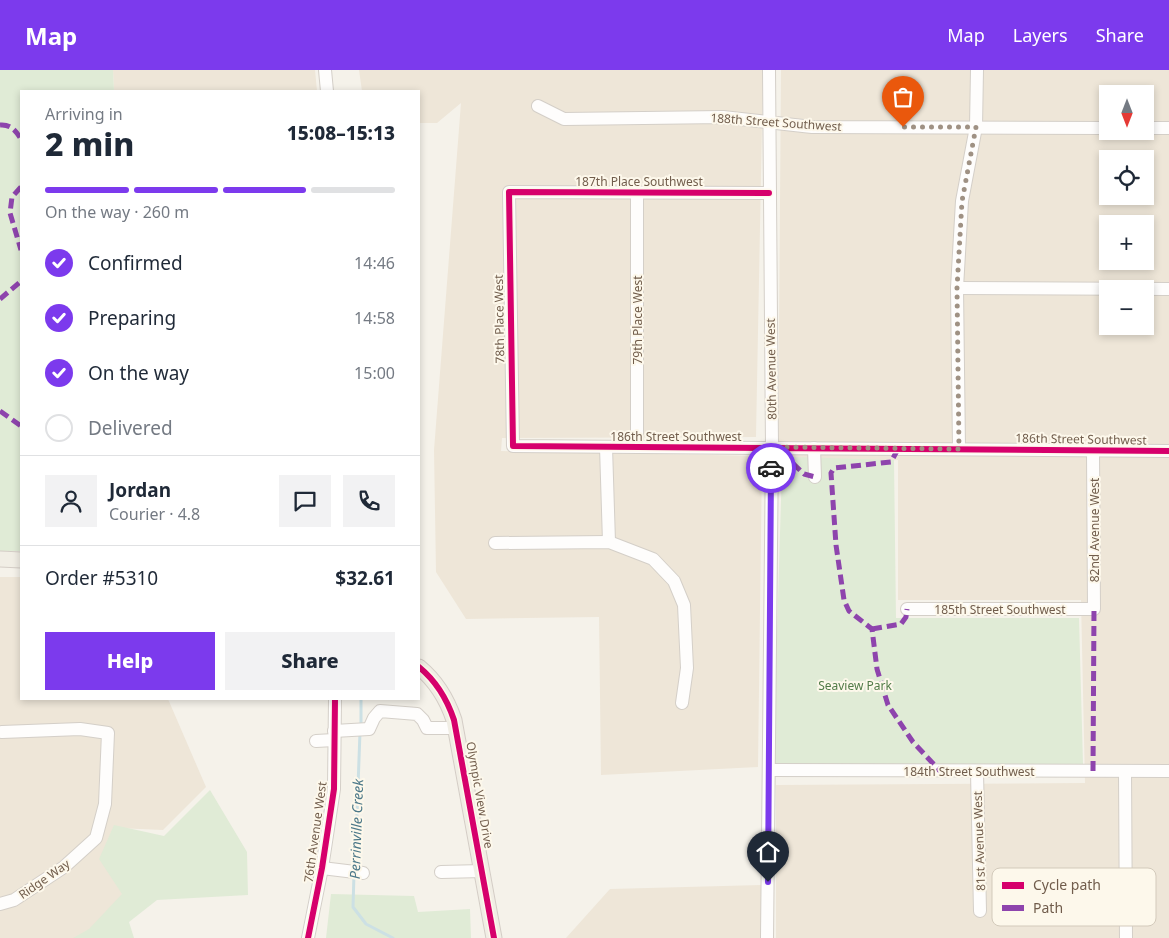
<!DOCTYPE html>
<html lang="en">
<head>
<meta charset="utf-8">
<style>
  :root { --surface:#fff; --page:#f2f2f3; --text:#1f2937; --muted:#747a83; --line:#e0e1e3; --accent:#7c3aed }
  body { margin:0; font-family:"Noto Sans",sans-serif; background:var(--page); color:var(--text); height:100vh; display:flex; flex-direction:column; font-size:19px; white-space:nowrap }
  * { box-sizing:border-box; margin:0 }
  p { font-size:16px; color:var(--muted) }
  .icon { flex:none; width:28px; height:28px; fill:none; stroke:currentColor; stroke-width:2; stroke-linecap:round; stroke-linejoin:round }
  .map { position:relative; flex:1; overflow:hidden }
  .panel { position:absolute; left:20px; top:20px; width:400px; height:610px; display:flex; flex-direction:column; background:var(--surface); border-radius:0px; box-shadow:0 2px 8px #0003 }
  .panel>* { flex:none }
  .needle { width:32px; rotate:180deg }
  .buttons { position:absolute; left:1099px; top:15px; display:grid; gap:10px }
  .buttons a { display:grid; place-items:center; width:55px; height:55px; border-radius:0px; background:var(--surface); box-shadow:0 2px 8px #0003; font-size:25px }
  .pin { position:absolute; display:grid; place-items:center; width:42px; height:42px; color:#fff; margin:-51px -21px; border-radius:50% 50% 50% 0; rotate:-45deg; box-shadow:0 0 5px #0007 }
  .pin .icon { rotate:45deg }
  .courier { position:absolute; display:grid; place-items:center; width:50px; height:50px; margin:-25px; border:4px solid #7c3aed; border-radius:50%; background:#fff; color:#222; box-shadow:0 1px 6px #0007 }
  .summary em { font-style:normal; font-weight:800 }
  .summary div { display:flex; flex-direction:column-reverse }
  .summary { display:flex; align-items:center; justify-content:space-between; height:85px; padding:0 25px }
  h1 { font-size:32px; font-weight:800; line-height:38px }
  .bar { display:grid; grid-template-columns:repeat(4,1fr); gap:8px 5px; align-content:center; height:60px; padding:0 25px }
  .bar i { height:6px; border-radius:4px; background:var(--line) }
  .bar .current { background:var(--accent) }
  .bar p { grid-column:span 4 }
  .line { display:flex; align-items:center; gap:12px; padding:0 25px; border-top:1px solid var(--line) }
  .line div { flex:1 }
  .round { display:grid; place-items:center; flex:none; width:52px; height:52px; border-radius:0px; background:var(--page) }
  ol { padding:0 25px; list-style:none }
  li { display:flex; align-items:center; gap:15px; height:55px }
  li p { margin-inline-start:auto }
  li .icon { padding:5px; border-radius:50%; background:var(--accent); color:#fff; stroke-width:4 }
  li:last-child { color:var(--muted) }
  li i { width:28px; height:28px; border:2px solid var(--line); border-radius:50% }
  .primary-button { display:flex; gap:10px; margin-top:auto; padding:10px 25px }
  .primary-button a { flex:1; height:58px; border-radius:0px; background:var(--accent); color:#fff; font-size:20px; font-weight:800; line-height:58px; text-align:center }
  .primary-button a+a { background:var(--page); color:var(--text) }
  header { display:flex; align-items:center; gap:30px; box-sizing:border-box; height:70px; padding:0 25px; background:var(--accent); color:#fff }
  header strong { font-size:24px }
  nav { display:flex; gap:28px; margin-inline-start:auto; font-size:18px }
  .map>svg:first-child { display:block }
  .residential { fill:#eee6d8; fill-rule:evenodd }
  .green { fill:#e0ebd6 }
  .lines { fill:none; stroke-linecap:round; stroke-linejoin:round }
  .stream { stroke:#cce0e4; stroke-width:3 }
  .minor-casing { stroke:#d4cfc8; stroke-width:14 }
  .major-casing { stroke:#d4cdc6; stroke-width:17 }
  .minor { stroke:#fefdfc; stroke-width:12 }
  .major { stroke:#f1eee5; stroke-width:15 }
  .quiet { stroke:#8e44ad; stroke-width:5; stroke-dasharray:10 5; stroke-linecap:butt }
  .cycleway-casing { stroke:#fdf8eb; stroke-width:9 }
  .cycleway { stroke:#d6006c; stroke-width:6 }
  .done { stroke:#9f9183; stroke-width:5; stroke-dasharray:0 9 }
  .route { stroke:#7c3aed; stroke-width:6 }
  .labels { text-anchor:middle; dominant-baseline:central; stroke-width:4; stroke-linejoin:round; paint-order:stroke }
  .street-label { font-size:12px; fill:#715d4c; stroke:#fdf8eb }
  .park-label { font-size:12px; fill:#527b48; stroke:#fdf8eb }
  .water-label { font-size:14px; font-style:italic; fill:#4c7889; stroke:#fdf8eb }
  .key { fill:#fdf8eb; stroke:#d3cabb; stroke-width:1 }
  .key-label { font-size:14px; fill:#715d4c }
</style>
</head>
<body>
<header>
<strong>Map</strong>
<nav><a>Map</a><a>Layers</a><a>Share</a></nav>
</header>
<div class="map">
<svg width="1169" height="868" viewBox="0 0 1169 868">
  <rect width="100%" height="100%" fill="#f5f2ea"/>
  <g class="residential">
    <path d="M 113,0 L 315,0 L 317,21 L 114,21 Z"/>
    <path d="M 359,0 L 763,0 L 756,367 L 502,368 L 501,381 L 762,386 L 758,697 L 601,705 L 599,547 L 466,549 L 436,502 L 434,380 L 461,33 L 437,53 L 419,53 L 419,21 L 362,21 Z"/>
    <path d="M 781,0 L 1169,0 L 1169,868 L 776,868 L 776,715 L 1085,713 L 1081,530 L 898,530 L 898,390 L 778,398 ZM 1108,24 L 1145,24 L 1145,61 L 1108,61 ZM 1108,89 L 1145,89 L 1145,126 L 1108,126 ZM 1108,154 L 1145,154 L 1145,191 L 1108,191 ZM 1108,219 L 1145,219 L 1145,256 L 1108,256 Z"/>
    <path d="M 0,507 L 21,507 L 21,629 L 168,629 L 206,717 L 163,760 L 117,758 L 139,823 L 98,868 L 0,868 Z"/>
    <path d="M 761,815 L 762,868 L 566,868 L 610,819 Z"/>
  </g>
  <g class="green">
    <path d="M 0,0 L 113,0 L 114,21 L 21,21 L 21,481 L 0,481 Z"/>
    <path d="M 793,387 L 894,390 L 896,548 L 1079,548 L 1083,694 L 773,694 L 782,397 L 783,391 Z"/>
    <path d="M 210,720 L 247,782 L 248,825 L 157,830 L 129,852 L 134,868 L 73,868 L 89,859 L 122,824 L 99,789 L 114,755 L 164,766 Z"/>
    <path d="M 331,824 L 414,826 L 418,842 L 470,839 L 471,868 L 326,868 Z"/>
  </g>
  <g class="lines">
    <g class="stream">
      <path d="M 361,656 L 361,629"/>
      <path d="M 355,798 L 360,662"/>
      <path d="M 354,804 L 353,837 L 366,854 L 393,868"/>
    </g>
    <g class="minor-casing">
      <g id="minor">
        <path d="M 325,0 L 327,21"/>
        <path d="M 538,36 L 564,49 L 723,47 L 812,57 L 1108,58"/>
        <path d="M 1145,58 L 1169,58"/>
        <path d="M 637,122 L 637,377"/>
        <path d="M 769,123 L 509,122 L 513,376 L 1169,381"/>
        <path d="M 957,218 L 1169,219"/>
        <path d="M 606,377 L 609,472"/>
        <path d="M 814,378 L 815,407"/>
        <path d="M 959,379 L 957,218 L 962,131 L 976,57 L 977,0"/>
        <path d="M 495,473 L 609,472 L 653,489 L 674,511 L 684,535 L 687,598 L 682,633"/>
        <path d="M 907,539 L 1094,539 L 1093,381"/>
        <path d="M 334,661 L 369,659 L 374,648 L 380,641 L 417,644 L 423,650 L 427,658 L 456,658"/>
        <path d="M 316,671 L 334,670"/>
        <path d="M 769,700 L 1169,701"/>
        <path d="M 1125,701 L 1126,868"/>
        <path d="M 977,702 L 980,841"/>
        <path d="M 322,798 L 363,803"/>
        <path d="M 441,802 L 483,801"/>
        <path d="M 0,834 L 14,830 L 64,797 L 96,768 L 105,734 L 108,663 L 80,659 L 2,662"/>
        <path d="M 308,868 L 322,798 L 334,719 L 335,629"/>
        <path d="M 767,868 L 772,377 L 769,0"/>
      </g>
    </g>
    <g class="major-casing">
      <g id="major">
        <path d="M 0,489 L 21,490"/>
        <path d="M 419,597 C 436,611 447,629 454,650 L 494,868"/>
      </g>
    </g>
    <use href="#minor" class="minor"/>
    <use href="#major" class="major"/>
    <g class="quiet">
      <path d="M 0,55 C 11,54 16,61 21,69"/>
      <path d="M 21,117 L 12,127 L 10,143 L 21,180"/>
      <path d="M 0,229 L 20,212 L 21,209"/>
      <path d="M 0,341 L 21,356"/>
      <path d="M 898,379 L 891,392 L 834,398 L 831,403 L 836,475 L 844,530 L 849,541 L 872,559 L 877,599 L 888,635 L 913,672 L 940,701"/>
      <path d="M 780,387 L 787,388 L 804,404 L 815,407"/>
      <path d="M 872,559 L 901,554 L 906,547 L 907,539"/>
      <path d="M 1093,701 L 1094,539"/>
    </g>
    <g class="cycleway-casing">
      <g id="cycleway">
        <path d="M 769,123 L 509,122 L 513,376 L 1169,381"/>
        <path d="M 419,597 C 436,611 447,629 454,650 L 494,868"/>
        <path d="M 308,868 L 322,798 L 334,719 L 335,629"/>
      </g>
    </g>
    <use href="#cycleway" class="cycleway"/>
  </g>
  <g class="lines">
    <path class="done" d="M 771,398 L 772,377 L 959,379 L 957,218 L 962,131 L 976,57 L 903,57"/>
    <path class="route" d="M 768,812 L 771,398"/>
  </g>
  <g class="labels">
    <g class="street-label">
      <text transform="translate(776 52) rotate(4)">188th Street Southwest</text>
      <text x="639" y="111">187th Place Southwest</text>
      <text transform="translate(499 249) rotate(-91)">78th Place West</text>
      <text transform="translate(637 250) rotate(-90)">79th Place West</text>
      <text transform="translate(771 299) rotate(-91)">80th Avenue West</text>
      <text x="676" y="366">186th Street Southwest</text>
      <text transform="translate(1081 369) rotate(1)">186th Street Southwest</text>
      <text transform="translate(1094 460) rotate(-90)">82nd Avenue West</text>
      <text x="1000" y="539">185th Street Southwest</text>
      <text x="969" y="701">184th Street Southwest</text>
      <text transform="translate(480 725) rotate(80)">Olympic View Drive</text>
      <text transform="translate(315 762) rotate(-82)">76th Avenue West</text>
      <text transform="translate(979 771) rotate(-92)">81st Avenue West</text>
      <text transform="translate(44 809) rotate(-35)">Ridge Way</text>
    </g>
    <g class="park-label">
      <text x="855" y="615">Seaview Park</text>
    </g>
    <g class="water-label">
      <text transform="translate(356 759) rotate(-88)">Perrinville Creek</text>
    </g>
  </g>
  <rect x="992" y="798" width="164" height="58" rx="8" class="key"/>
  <rect x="1002" y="812" width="22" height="7" fill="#d6006c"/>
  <rect x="1002" y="835" width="22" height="6" fill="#8e44ad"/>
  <g class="key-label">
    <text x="1033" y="820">Cycle path</text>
    <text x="1033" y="843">Path</text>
  </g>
</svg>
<div class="buttons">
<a><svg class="needle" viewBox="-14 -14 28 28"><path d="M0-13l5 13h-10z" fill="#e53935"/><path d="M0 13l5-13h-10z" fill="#747a83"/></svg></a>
<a><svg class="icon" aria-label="locate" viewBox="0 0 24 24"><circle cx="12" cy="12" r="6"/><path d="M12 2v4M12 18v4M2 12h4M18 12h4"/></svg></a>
<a>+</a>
<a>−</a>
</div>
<div class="pin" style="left:903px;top:57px;background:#ea580c"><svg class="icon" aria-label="bag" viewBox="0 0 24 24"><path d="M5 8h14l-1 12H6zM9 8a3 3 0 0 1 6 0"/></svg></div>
<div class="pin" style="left:768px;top:812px;background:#1f2937"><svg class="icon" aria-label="home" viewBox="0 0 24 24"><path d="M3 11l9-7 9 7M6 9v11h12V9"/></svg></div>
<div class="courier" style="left:771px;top:398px"><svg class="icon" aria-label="car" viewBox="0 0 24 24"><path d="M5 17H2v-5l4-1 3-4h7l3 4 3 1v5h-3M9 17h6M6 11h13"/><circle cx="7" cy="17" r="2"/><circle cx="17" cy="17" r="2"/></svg></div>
<section class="panel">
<div class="summary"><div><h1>2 min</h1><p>Arriving in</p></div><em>15:08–15:13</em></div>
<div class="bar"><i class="current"></i><i class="current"></i><i class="current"></i><i></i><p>On the way · 260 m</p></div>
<ol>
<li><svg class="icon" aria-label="check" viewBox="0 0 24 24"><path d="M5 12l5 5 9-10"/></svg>Confirmed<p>14:46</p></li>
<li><svg class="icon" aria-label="check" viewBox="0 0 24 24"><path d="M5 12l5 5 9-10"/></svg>Preparing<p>14:58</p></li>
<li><svg class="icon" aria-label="check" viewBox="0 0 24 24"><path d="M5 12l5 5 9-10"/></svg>On the way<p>15:00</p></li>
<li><i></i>Delivered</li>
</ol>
<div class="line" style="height:90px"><a class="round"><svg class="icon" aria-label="person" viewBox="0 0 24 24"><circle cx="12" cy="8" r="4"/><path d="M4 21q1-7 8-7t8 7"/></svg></a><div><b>Jordan</b><p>Courier · 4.8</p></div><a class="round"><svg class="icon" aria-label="chat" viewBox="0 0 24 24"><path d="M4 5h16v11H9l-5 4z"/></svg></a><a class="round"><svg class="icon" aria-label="phone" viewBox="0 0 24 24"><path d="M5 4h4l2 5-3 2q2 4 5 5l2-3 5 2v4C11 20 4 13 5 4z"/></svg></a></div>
<div class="line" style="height:65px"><div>Order #5310</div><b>$32.61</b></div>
<div class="primary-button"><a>Help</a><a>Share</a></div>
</section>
</div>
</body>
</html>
